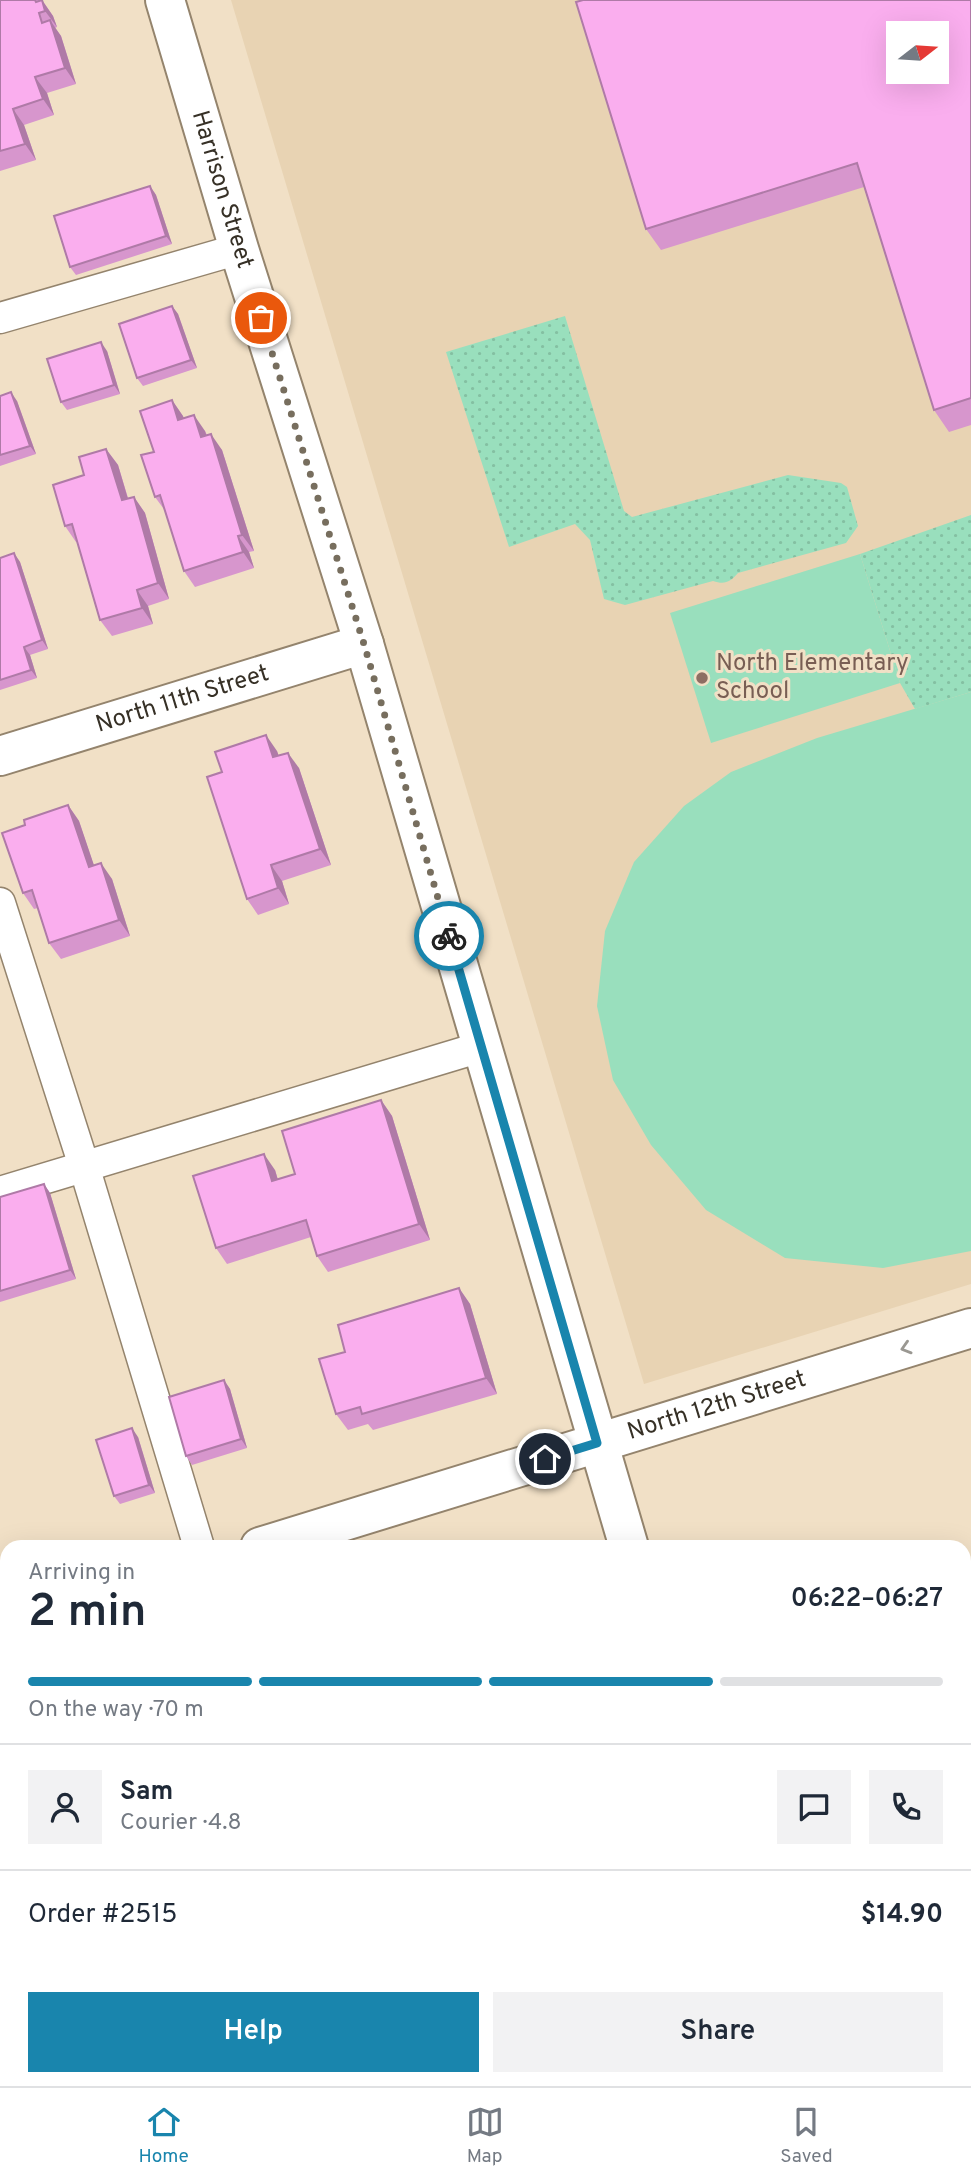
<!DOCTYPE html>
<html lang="en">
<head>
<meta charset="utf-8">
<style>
  :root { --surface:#fff; --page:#f2f2f3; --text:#1f2937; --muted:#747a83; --line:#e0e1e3; --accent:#1985ad }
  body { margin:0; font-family:Overpass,sans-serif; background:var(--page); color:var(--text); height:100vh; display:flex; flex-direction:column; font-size:26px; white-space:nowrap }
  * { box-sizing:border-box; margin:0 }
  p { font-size:23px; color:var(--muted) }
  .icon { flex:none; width:38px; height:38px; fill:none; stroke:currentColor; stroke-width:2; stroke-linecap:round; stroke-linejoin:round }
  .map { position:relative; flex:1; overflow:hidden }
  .panel { position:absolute; left:0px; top:1540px; width:971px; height:546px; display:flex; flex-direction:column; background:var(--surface); border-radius:21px 21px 0 0; box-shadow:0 7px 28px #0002 }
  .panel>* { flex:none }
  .needle { width:46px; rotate:73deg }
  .fabs { position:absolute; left:886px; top:21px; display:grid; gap:14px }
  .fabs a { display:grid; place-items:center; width:63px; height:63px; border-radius:0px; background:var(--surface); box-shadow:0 7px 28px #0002; font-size:35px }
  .pin { position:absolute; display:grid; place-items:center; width:60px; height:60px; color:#fff; margin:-30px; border:4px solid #fff; border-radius:50%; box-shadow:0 2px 7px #0007 }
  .courier { position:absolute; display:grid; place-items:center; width:70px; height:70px; margin:-35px; border:5px solid #1985ad; border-radius:50%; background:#fff; color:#222; box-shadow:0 2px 9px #0007 }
  .head em { font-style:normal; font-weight:600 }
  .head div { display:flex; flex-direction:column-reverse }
  .head { display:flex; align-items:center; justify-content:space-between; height:119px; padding:0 28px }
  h1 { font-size:46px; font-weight:600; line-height:52px }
  .bar { display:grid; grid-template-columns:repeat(4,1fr); gap:10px 7px; align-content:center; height:84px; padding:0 28px }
  .bar i { height:9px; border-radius:5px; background:var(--line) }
  .bar .on { background:var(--accent) }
  .bar p { grid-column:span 4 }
  .line { display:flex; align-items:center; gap:18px; padding:0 28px; border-top:2px solid var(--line) }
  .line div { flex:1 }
  .round { display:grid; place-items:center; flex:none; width:74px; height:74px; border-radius:0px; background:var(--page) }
  .action { display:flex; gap:14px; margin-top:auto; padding:14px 28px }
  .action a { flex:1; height:80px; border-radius:0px; background:var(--accent); color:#fff; font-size:28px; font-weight:600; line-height:80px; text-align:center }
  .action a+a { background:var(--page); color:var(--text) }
  .dock { display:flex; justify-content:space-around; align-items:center; height:98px; border-top:2px solid var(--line); background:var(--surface); font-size:19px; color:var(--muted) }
  .dock a { display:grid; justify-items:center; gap:4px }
  .dock .on { color:var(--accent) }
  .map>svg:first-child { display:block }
  .built { fill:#e8d3b3; fill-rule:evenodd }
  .grass { fill:#99dfbd }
  .park { fill:url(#park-dots) }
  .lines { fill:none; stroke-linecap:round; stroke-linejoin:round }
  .service-casing { stroke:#94846d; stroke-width:33 }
  .minor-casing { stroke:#94846d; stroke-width:42 }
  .service { stroke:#fff; stroke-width:30 }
  .minor { stroke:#fff; stroke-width:38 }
  .wall { fill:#d796cd }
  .shaded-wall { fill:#af7aa7 }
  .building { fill:#faaeee; stroke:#af7aa7; stroke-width:2; fill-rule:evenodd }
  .oneway { stroke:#9a9892 }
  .done { stroke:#776e5e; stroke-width:7; stroke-dasharray:0 12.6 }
  .route { stroke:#1985ad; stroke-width:9 }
  .education-dot { fill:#8d6e63; stroke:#f1e0c6; stroke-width:2.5 }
  .labels { text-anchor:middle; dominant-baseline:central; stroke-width:6; stroke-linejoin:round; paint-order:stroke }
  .street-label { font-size:24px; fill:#363026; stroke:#f1e0c6 }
  .education-label { font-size:24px; fill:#785e54; stroke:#f1e0c6; text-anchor:start }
</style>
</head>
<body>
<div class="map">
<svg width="971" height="2086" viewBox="0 0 971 2086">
  <defs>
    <pattern id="park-dots" width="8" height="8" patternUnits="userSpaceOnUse" patternTransform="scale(1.75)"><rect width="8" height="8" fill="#99dfbd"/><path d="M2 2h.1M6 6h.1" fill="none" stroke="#84c0a2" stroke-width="1.8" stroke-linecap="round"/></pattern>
  </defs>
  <rect width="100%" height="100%" fill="#f1e0c6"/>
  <path class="built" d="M 231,0 L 971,0 L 971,1284 L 644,1384 ZM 898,33 L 936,33 L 936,72 L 898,72 Z"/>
  <g class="grass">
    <path d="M 860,554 L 900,683 L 711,743 L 670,613 Z"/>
    <path d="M 971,692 L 971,1251 L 883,1268 L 785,1258 L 706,1210 L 651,1145 L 613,1080 L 597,1006 L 605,931 L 634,862 L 684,806 L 731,772 L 817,738 Z"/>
  </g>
  <g class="park">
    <path d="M 565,316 L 624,511 L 632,517 L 788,475 L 841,483 L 847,487 L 858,526 L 846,543 L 738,573 C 730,582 725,585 713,581 L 625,605 L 604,599 L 590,540 L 575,524 L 509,547 L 446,352 Z"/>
    <path d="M 971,515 L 971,692 L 915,709 L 900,683 L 860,554 Z"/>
  </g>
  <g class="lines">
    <g class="service-casing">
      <g id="service">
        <path d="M 0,318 L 239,249"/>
        <path d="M 0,903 L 84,1166 L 199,1547"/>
        <path d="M 0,1192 L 481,1047"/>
        <path d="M 964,1918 L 971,1916"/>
        <path d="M 358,2079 L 360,2086"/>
      </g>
    </g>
    <g class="minor-casing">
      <g id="minor">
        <path id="s1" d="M 165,0 L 239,249 L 364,644 L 629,1547"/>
        <path id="s2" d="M 0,756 L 364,644"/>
        <path id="s3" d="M 260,1547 L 971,1328"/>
        <path d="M 0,1627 L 7,1625"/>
        <path d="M 792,2079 L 794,2086"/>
      </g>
    </g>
    <use href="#service" class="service"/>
    <use href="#minor" class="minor"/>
  </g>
  <g class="wall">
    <path d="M 0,0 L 42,0 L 53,16 L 57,27 L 55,28 L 61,36 L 76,84 L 47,93 L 54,115 L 24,125 L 36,160 L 0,171 Z"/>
    <path d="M 971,0 L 971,425 L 949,432 L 934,410 L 864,187 L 661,250 L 646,229 Z"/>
    <path d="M 150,186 L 156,195 L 172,244 L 76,275 L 70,267 Z"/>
    <path d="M 172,306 L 178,314 L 197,368 L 143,386 L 137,378 Z"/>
    <path d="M 107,351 L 120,394 L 67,410 L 61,402 Z"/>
    <path d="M 0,396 L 17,401 L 36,454 L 0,466 Z"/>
    <path d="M 172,400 L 184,418 L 205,431 L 207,435 L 222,450 L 254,551 L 249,552 L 254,568 L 195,587 L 184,571 L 166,512 L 155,497 L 154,452 Z"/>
    <path d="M 106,449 L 118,465 L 128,498 L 134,497 L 145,513 L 169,599 L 148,606 L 153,624 L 112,636 L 100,620 L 77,541 L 76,542 L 65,526 L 84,475 Z"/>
    <path d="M 14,553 L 20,562 L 48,649 L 30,655 L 37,678 L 0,690 L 0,558 Z"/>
    <path d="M 277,751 L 278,755 L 299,768 L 331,865 L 282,881 L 289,904 L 258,915 L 247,899 Z"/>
    <path d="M 68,805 L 79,821 L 94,866 L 112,879 L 130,936 L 61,959 L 49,943 L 38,908 L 34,909 L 23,893 L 25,825 Z"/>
    <path d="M 381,1100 L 392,1116 L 430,1240 L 328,1272 L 317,1256 L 311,1237 L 227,1264 L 216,1248 L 275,1170 L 278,1180 L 295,1174 Z"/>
    <path d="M 44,1184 L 50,1193 L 76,1279 L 0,1302 L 0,1197 Z"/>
    <path d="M 459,1288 L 470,1304 L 497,1394 L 373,1430 L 368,1424 L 348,1430 L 336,1414 L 345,1352 Z"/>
    <path d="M 224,1380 L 230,1389 L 247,1448 L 192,1465 L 186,1456 Z"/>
    <path d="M 138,1437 L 155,1493 L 120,1504 L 114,1496 Z"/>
  </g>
  <g class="shaded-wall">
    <path d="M 42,0 L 53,16 L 57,27 L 45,11 Z"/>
    <path d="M 50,20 L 61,36 L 76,84 L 65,68 Z"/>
    <path d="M 35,77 L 47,93 L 54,115 L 43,99 Z"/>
    <path d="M 13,109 L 24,125 L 36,160 L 25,144 Z"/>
    <path d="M 150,186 L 156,195 L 172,244 L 166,236 Z"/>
    <path d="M 172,306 L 178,314 L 197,368 L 191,360 Z"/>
    <path d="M 101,342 L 107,351 L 120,394 L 114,385 Z"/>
    <path d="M 11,392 L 17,401 L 36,454 L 30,446 Z"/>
    <path d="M 172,400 L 183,416 L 189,435 L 178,420 Z"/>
    <path d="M 194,415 L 205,431 L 212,453 L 201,437 Z"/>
    <path d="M 211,434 L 222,450 L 254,551 L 242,535 Z"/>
    <path d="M 106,449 L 118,465 L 133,516 L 122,500 Z"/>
    <path d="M 134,497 L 145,513 L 169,599 L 158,583 Z"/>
    <path d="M 238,536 L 249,552 L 254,568 L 243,552 Z"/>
    <path d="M 14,553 L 20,562 L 48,649 L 42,640 Z"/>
    <path d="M 137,590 L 148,606 L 153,624 L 142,608 Z"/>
    <path d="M 24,647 L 30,655 L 37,678 L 31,670 Z"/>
    <path d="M 266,735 L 277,751 L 285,773 L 273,757 Z"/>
    <path d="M 288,753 L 299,768 L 331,865 L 320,849 Z"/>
    <path d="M 68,805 L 79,821 L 100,883 L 89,867 Z"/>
    <path d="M 101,863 L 112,879 L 130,936 L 119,920 Z"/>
    <path d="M 271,865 L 282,881 L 289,904 L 278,888 Z"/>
    <path d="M 381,1100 L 392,1116 L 430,1240 L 419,1224 Z"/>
    <path d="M 264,1154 L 275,1170 L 283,1197 L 272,1181 Z"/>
    <path d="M 44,1184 L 50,1193 L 76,1279 L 70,1270 Z"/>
    <path d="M 459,1288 L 470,1304 L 497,1394 L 486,1378 Z"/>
    <path d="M 224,1380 L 230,1389 L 247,1448 L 241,1439 Z"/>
    <path d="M 132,1428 L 138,1437 L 155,1493 L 149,1485 Z"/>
  </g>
  <g class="building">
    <path d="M 0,0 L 35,0 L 36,2 L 42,0 L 45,11 L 39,13 L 42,23 L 50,20 L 65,68 L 35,77 L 43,99 L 13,109 L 25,144 L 0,151 Z"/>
    <path d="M 583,0 L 971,0 L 971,398 L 934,410 L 857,163 L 646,229 L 576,2 ZM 898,33 L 936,33 L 936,72 L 898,72 Z"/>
    <path d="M 150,186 L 166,236 L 70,267 L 54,216 Z"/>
    <path d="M 172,306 L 191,360 L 137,378 L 119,324 Z"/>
    <path d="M 101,342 L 114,385 L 61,402 L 47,359 Z"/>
    <path d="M 11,392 L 30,446 L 0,455 L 0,396 Z"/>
    <path d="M 172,400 L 178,420 L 194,415 L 201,437 L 211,434 L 242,535 L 238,536 L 243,552 L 184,571 L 160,495 L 155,497 L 141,455 L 154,452 L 140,411 Z"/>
    <path d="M 106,449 L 122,500 L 134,497 L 158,583 L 137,590 L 142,608 L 100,620 L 72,524 L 65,526 L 53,485 L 84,475 L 79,457 Z"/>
    <path d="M 14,553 L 42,640 L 24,647 L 31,670 L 0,680 L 0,558 Z"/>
    <path d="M 266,735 L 273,757 L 288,753 L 320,849 L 271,865 L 278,888 L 247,899 L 207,777 L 222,772 L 215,752 Z"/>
    <path d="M 68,805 L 89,867 L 101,863 L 119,920 L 49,943 L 32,890 L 23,893 L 2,833 L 25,825 L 24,820 Z"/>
    <path d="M 381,1100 L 419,1224 L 317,1256 L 306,1220 L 216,1248 L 193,1176 L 264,1154 L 272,1181 L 295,1174 L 282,1131 Z"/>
    <path d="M 44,1184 L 70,1270 L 0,1291 L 0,1197 Z"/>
    <path d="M 459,1288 L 486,1378 L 362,1414 L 360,1407 L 336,1414 L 319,1359 L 345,1352 L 338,1325 Z"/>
    <path d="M 224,1380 L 241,1439 L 186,1456 L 169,1397 Z"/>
    <path d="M 132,1428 L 149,1485 L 114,1496 L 96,1440 Z"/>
  </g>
  <defs><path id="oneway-chevron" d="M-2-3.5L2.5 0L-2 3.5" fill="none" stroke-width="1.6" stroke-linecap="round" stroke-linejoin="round" transform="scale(1.75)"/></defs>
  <use class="oneway" href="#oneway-chevron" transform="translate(906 1348) rotate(163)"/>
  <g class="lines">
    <path class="done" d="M 261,318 L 364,644 L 449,936"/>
    <path class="route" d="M 449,936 L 597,1443 L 545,1459"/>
  </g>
  <circle class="education-dot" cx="702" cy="678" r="7"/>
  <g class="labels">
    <g class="street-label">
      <text stroke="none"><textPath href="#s1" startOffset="198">Harrison Street</textPath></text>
      <text stroke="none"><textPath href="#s2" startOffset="191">North 11th Street</textPath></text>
      <text stroke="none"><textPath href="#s3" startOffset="478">North 12th Street</textPath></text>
    </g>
    <g class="education-label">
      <text x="716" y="664">North Elementary<tspan x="716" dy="28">School</tspan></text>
    </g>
  </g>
</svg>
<div class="fabs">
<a><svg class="needle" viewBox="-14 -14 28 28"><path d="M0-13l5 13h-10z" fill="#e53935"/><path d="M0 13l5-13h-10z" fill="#747a83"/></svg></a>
</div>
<div class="pin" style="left:261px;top:318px;background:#ea580c"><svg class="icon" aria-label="bag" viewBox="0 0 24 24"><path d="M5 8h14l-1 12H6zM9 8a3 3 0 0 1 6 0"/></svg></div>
<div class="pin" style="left:545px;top:1459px;background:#1f2937"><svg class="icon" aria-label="home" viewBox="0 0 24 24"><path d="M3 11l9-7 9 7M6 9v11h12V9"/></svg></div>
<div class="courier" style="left:449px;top:936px"><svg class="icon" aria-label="bike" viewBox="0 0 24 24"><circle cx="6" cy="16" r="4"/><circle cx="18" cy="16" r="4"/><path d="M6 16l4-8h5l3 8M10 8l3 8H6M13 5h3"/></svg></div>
<section class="panel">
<div class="head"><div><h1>2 min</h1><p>Arriving in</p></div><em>06:22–06:27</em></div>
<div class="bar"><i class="on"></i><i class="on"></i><i class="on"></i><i></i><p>On the way · 70 m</p></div>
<div class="line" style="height:126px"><a class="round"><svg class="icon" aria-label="person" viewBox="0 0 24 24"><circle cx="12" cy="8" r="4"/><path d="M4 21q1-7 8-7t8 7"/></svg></a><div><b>Sam</b><p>Courier · 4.8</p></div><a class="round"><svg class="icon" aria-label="chat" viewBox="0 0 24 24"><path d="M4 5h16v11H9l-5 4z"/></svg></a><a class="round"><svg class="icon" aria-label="phone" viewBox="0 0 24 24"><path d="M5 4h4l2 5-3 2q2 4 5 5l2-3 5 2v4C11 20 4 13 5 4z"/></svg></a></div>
<div class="line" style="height:91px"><div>Order #2515</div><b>$14.90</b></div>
<div class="action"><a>Help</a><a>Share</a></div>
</section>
</div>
<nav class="dock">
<a class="on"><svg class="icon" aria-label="home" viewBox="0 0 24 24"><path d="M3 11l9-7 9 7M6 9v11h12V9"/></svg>Home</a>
<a><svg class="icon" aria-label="map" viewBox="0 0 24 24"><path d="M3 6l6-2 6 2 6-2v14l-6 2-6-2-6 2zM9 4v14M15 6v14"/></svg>Map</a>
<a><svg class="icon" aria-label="saved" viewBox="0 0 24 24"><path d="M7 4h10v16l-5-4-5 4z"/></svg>Saved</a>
</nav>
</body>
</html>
